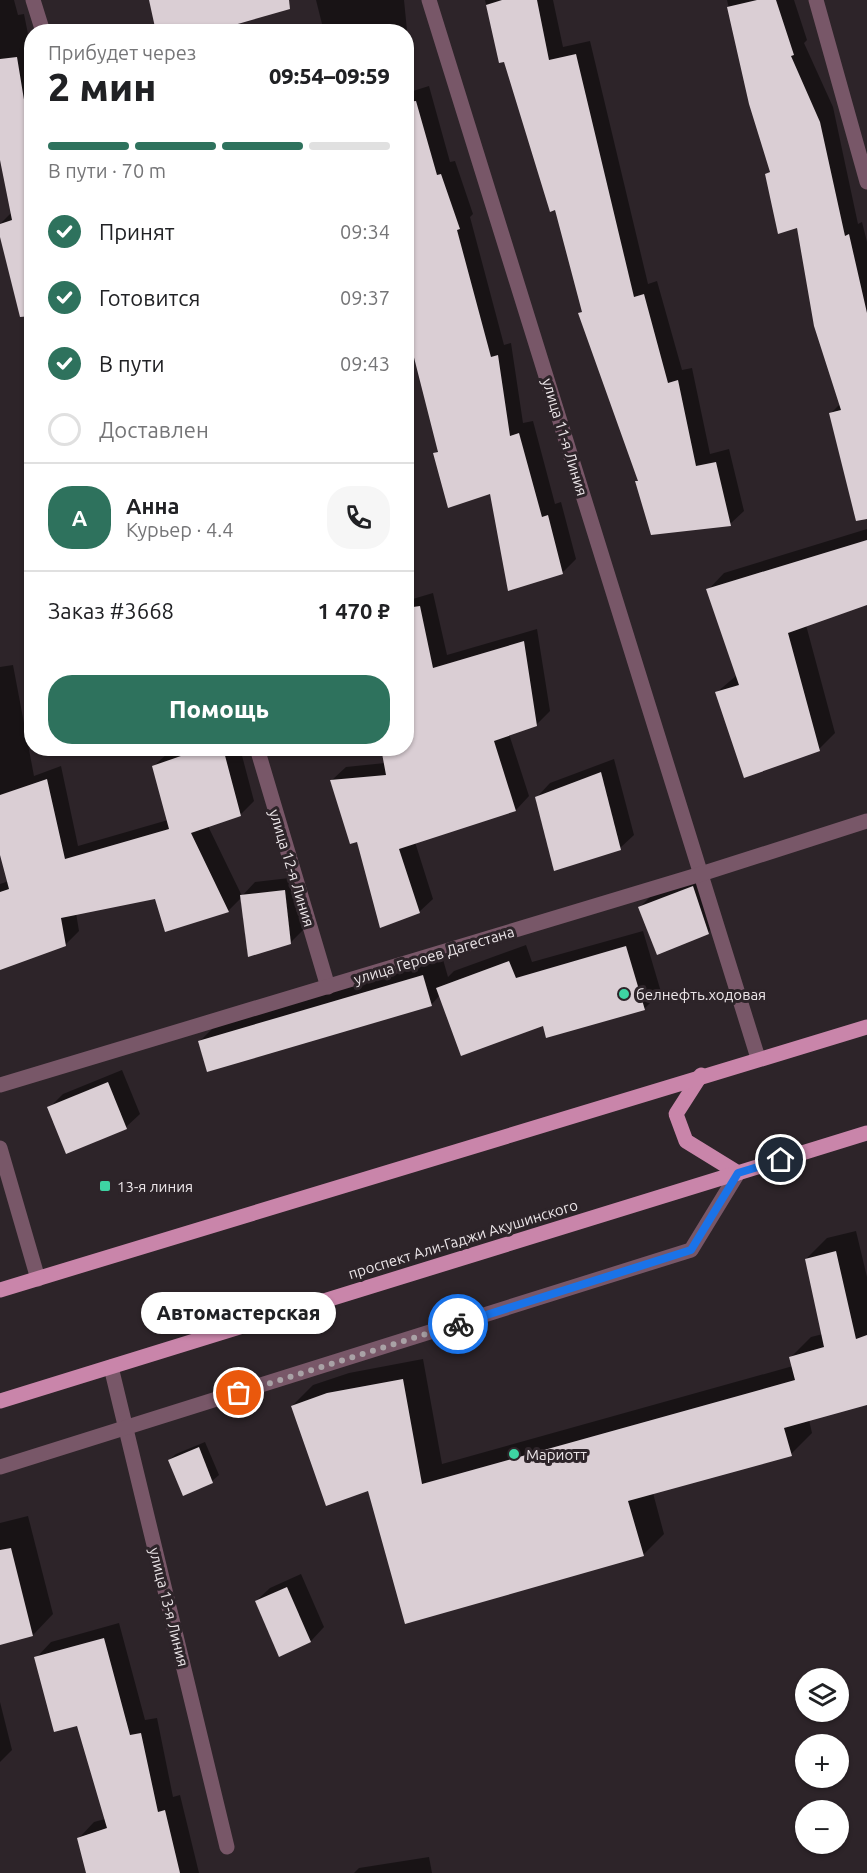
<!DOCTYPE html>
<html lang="ru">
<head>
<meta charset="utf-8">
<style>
  :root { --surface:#fff; --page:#f6f6f6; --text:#202124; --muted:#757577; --line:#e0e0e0; --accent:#2e725d }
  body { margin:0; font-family:Ubuntu,sans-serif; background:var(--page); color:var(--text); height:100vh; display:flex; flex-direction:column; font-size:22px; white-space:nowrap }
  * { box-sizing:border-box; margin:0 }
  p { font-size:20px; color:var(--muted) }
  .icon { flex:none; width:33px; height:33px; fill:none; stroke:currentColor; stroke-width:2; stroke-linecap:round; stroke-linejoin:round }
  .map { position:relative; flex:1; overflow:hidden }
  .drawer { position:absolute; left:24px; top:24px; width:390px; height:732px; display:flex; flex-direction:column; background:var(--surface); border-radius:24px; box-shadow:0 2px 4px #0004 }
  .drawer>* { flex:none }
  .tools { position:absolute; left:795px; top:1668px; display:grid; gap:12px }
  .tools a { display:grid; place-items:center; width:54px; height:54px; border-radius:50%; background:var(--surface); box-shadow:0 2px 4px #0004; font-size:30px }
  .pin { position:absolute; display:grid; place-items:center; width:51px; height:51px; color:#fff; margin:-26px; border:3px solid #fff; border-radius:50%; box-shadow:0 2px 6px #0007 }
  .courier { position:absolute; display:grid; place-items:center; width:60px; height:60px; margin:-30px; border:4px solid #1a73e8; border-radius:50%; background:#fff; color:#222; box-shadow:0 2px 8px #0007 }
  .bubble { position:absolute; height:42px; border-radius:21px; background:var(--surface); box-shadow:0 2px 4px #0004; font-size:20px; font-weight:800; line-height:42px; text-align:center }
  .headline em { font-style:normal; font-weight:800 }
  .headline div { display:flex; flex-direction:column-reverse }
  .headline { display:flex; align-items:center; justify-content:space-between; height:102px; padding:0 24px }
  h1 { font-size:39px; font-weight:800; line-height:45px }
  .bar { display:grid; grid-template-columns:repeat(4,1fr); gap:9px 6px; align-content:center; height:72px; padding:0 24px }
  .bar i { height:8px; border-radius:4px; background:var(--line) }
  .bar .current { background:var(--accent) }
  .bar p { grid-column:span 4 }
  .line { display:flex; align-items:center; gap:15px; padding:0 24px; border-top:2px solid var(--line) }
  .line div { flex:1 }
  .round { display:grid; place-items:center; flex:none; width:63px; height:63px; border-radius:24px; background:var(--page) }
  ol { padding:0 24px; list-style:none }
  li { display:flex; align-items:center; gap:18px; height:66px }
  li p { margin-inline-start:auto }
  li .icon { padding:6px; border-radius:50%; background:var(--accent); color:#fff; stroke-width:4 }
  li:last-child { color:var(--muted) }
  li i { width:33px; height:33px; border:3px solid var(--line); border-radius:50% }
  .cta { display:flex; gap:12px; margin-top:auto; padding:12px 24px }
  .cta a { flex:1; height:69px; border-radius:24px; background:var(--accent); color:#fff; font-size:24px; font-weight:800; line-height:69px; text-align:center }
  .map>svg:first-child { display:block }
  .shadow { fill:#0007 }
  .building { fill:#daced4 }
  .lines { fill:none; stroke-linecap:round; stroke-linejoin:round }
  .minor { stroke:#785768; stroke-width:15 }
  .primary { stroke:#c985aa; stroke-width:15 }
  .done { stroke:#a9a2a6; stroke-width:6; stroke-dasharray:0 10.8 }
  .route { stroke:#1a73e8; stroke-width:8 }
  .poi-dot { fill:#3ed4a3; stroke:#2d2429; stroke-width:2 }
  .labels { text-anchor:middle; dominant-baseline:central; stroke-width:6; stroke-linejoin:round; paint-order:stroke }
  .street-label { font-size:15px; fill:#ece6e9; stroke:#2d2429 }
  .poi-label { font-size:15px; fill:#ece6e9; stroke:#2d2429; text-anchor:start }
</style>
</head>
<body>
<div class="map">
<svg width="867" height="1873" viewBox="0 0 867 1873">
  <rect width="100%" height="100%" fill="#2d2429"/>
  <g class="shadow">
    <path d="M 0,0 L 14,0 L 18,15 L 24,14 L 32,54 L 32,335 L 0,231 L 0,224 L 12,212 L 0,152 Z"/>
    <path d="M 316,0 L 404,0 L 413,91 L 429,86 L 450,162 L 455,161 L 473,214 L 470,217 L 504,345 L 511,343 L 523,423 L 533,421 L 555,504 L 561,502 L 576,559 L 563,572 L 491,492 L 435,453 L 439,450 L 406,320 L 406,32 L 324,32 Z"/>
    <path d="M 485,0 L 553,0 L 563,47 L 590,41 L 648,284 L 657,281 L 682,370 L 692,368 L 710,454 L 729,449 L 744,511 L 730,524 L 637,482 L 639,479 L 580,314 L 583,310 L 556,208 L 505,60 L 500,61 Z"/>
    <path d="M 727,0 L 794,0 L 807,40 L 804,43 L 833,107 L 858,224 L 862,222 L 867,242 L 867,506 L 830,414 L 840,404 L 798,227 L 767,174 L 771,170 L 750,103 Z"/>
    <path d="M 867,529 L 867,603 L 806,625 L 835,733 L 819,749 L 716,693 L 737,675 L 708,590 L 724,573 Z"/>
    <path d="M 433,593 L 447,655 L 537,629 L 550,711 L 536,725 L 509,734 L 529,796 L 516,810 L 415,842 L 433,899 L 419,912 L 359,840 L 332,780 L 346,767 L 385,763 L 406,748 L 406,601 Z"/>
    <path d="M 13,665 L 34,776 L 61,766 L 78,846 L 168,820 L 154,766 L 170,751 L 169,748 L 240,748 L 254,801 L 240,815 L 208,826 L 242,896 L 255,882 L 298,877 L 304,929 L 290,943 L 242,897 L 229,910 L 166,930 L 156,897 L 76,913 L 79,931 L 65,945 L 0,950 L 0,884 L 9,881 L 0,849 L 0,667 Z"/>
    <path d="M 614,759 L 634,835 L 620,848 L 537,797 L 550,783 Z"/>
    <path d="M 707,874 L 722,919 L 708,932 L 640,907 L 653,894 Z"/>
    <path d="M 643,931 L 661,992 L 644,1009 L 544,1024 L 440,995 L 431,1005 L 199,1042 L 219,1022 L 442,956 L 448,977 L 454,971 L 526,945 L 532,962 Z"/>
    <path d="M 122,1070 L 140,1114 L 126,1127 L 67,1152 L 49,1108 L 63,1094 Z"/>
    <path d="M 856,1231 L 867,1277 L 867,1404 L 809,1420 L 812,1433 L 791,1454 L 653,1493 L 664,1534 L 643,1555 L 369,1489 L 292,1406 L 313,1385 L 349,1373 L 423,1359 L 442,1464 L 793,1366 L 790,1358 L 811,1337 L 823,1334 L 806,1259 L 827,1238 Z"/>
    <path d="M 205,1442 L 219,1475 L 212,1481 L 169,1460 L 176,1454 Z"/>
    <path d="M 28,1516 L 53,1614 L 33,1635 L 0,1643 L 0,1523 Z"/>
    <path d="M 301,1574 L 324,1627 L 311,1641 L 256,1601 L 270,1588 Z"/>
    <path d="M 119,1623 L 145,1720 L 157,1718 L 173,1797 L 180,1795 L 199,1873 L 88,1873 L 79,1838 L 94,1822 L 105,1819 L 78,1724 L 36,1658 L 51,1642 Z"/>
    <path d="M 0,1702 L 12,1750 L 0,1762 Z"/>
    <path d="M 429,1857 L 432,1873 L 354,1873 L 359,1868 Z"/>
  </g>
  <g class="building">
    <path d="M 149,0 L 289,0 L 290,9 L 210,32 L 156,32 Z"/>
    <path d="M 502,0 L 537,0 L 549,60 L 576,54 L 634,297 L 644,294 L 668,383 L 678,380 L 696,466 L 716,462 L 731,526 L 651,535 L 635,481 L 638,481 L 578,313 L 582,312 L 555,210 L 550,212 L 504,62 L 499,63 L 486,5 Z"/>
    <path d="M 757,0 L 776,0 L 794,55 L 791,56 L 820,122 L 845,236 L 849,234 L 867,313 L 867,519 L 856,521 L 829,413 L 841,410 L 814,326 L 797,228 L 778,234 L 765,174 L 770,172 L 749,104 L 727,7 Z"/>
    <path d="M 17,57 L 27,118 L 32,117 L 32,316 L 20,317 L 0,237 L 0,224 L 12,220 L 0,160 L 0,59 Z"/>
    <path d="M 416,101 L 437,175 L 441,174 L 460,229 L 457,230 L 491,357 L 498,355 L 510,436 L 519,433 L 542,517 L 548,515 L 563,574 L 508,591 L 490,494 L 448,508 L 433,453 L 438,452 L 406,326 L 406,102 Z"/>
    <path d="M 867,540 L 867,605 L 788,633 L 820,751 L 744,778 L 715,692 L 739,685 L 706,589 Z"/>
    <path d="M 420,606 L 433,668 L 524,641 L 537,726 L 494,741 L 516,811 L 399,849 L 420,913 L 380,928 L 357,842 L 350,844 L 330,780 L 386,775 L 381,748 L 406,748 L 406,608 Z"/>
    <path d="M 204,748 L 223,748 L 241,816 L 191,833 L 229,912 L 165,932 L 155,899 L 61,918 L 66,946 L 0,970 L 0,892 L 9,889 L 0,855 L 0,795 L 47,779 L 65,859 L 169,829 L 152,766 Z"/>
    <path d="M 601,772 L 621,850 L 554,871 L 535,797 Z"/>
    <path d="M 693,886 L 709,934 L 657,955 L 638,907 Z"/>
    <path d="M 285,890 L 291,944 L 248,957 L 240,895 Z"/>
    <path d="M 626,946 L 645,1010 L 546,1038 L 543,1026 L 461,1056 L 436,988 L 509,961 L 516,978 Z"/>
    <path d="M 423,975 L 432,1006 L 207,1072 L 198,1041 Z"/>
    <path d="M 108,1082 L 127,1129 L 66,1154 L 47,1107 Z"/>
    <path d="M 836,1251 L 856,1339 L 867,1335 L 867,1405 L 784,1428 L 792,1456 L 628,1501 L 644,1556 L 405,1624 L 368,1491 L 326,1506 L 291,1406 L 327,1393 L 403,1379 L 422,1484 L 795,1380 L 789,1357 L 824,1347 L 805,1259 Z"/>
    <path d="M 199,1447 L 213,1483 L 183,1496 L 168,1460 Z"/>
    <path d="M 11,1548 L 33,1636 L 0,1645 L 0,1550 Z"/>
    <path d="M 287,1587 L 311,1642 L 279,1657 L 255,1601 Z"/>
    <path d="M 104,1638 L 130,1735 L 141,1733 L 158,1812 L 165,1810 L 180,1873 L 86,1873 L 77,1838 L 107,1828 L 77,1726 L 54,1732 L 34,1657 Z"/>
  </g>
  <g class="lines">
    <g class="minor">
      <path d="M 33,0 L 43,32"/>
      <path d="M 429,0 L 758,1058"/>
      <path d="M 816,0 L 867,182"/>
      <path d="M 257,748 L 328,987"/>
      <path d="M 0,1085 L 701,874 L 867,821"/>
      <path d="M 0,1148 L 38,1279"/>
      <path d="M 111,1367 L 227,1847"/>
      <path d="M 0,1467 L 691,1250 L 738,1173"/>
    </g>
    <g class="primary">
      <path d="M 701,1075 L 676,1114 L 686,1141 L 738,1173"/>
      <path d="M 0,1290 L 867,1027"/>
      <path d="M 0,1401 L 867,1133"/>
    </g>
  </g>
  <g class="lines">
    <path class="done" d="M 239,1393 L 458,1324"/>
    <path class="route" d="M 458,1324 L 691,1250 L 738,1173 L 781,1160"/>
  </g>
  <g class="poi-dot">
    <circle cx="624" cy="994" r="6"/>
    <rect x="99" y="1180" width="12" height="12" rx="3"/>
    <circle cx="514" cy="1454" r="6"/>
  </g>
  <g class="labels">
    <g class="street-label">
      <text transform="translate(565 437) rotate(73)">улица 11-я Линия</text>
      <text transform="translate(292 868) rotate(73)">улица 12-я Линия</text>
      <text transform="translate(434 955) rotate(-17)">улица Героев Дагестана</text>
      <text transform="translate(463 1239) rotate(-17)">проспект Али-Гаджи Акушинского</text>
      <text transform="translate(169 1607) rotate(76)">улица 13-я Линия</text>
    </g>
    <g class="poi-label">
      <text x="636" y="994">белнефть.ходовая</text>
      <text x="117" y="1186">13-я линия</text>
      <text x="526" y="1454">Мариотт</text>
    </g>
  </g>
</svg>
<div class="tools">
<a><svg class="icon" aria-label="layers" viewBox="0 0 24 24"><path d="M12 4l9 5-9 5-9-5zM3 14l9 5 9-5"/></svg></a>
<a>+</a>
<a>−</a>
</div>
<div class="pin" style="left:239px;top:1393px;background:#ea580c"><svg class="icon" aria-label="bag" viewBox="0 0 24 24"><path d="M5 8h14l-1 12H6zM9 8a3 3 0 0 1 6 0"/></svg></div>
<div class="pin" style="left:781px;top:1160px;background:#1f2937"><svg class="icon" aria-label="home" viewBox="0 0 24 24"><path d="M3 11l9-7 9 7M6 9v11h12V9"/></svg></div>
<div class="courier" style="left:458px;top:1324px"><svg class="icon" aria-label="bike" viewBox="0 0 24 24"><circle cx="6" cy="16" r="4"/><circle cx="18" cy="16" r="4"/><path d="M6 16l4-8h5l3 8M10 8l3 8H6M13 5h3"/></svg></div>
<div class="bubble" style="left:141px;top:1292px;width:195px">Автомастерская</div>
<section class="drawer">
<div class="headline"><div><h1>2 мин</h1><p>Прибудет через</p></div><em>09:54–09:59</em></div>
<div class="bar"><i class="current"></i><i class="current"></i><i class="current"></i><i></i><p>В пути · 70 m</p></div>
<ol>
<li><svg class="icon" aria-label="check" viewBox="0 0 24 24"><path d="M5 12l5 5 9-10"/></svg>Принят<p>09:34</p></li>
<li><svg class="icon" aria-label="check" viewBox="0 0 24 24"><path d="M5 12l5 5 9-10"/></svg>Готовится<p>09:37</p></li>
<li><svg class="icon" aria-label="check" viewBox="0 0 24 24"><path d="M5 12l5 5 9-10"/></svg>В пути<p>09:43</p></li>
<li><i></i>Доставлен</li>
</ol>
<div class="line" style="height:108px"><b class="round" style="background:var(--accent);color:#fff">А</b><div><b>Анна</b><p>Курьер · 4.4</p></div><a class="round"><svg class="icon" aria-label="phone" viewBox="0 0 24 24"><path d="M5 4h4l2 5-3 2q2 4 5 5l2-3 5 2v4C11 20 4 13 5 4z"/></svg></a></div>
<div class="line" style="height:78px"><div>Заказ #3668</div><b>1 470 ₽</b></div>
<div class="cta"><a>Помощь</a></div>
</section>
</div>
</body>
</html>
